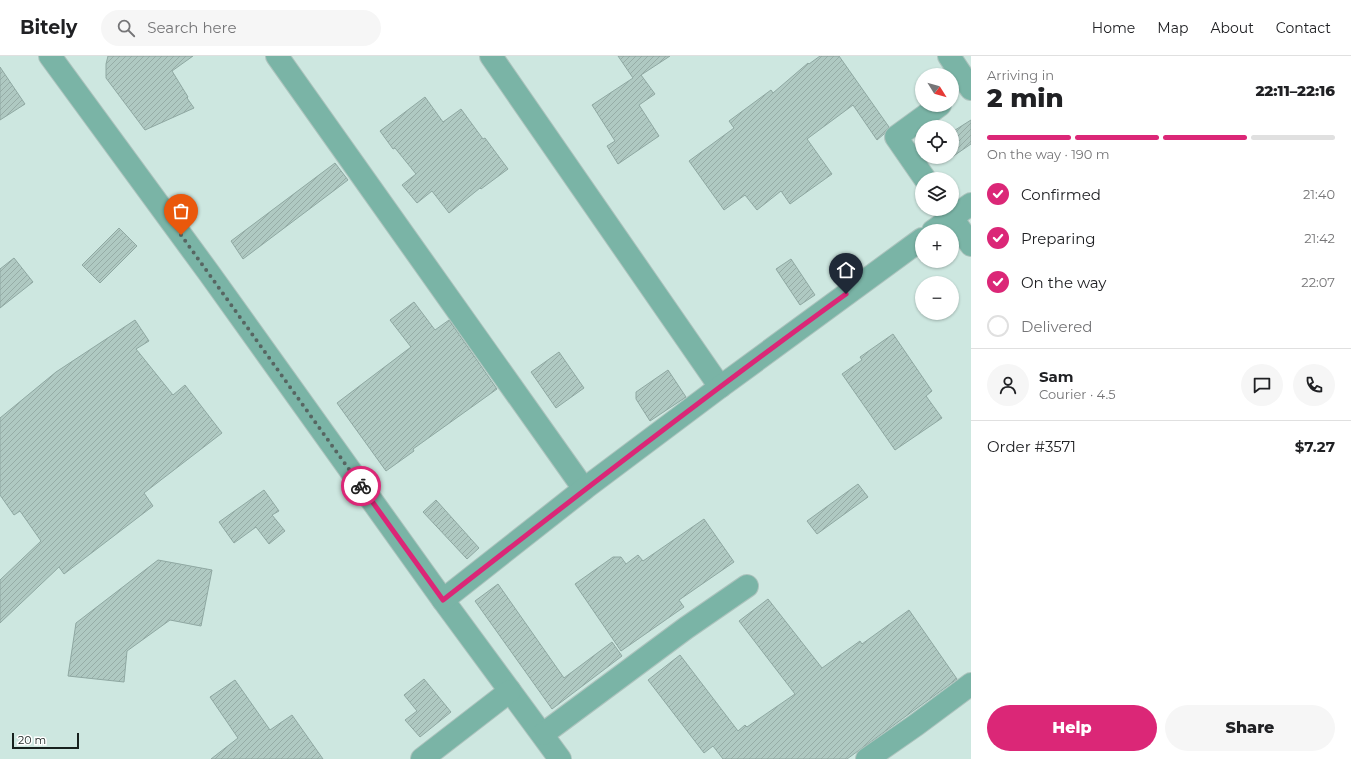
<!DOCTYPE html>
<html lang="en">
<head>
<meta charset="utf-8">
<style>
  :root { --surface:#fff; --page:#f6f6f6; --text:#202124; --muted:#757577; --line:#e0e0e0; --accent:#db2777 }
  body { margin:0; font-family:Montserrat,sans-serif; background:var(--page); color:var(--text); height:100vh; display:flex; flex-direction:column; font-size:15px; white-space:nowrap }
  * { box-sizing:border-box; margin:0 }
  p { font-size:13px; color:var(--muted) }
  .icon { flex:none; width:22px; height:22px; fill:none; stroke:currentColor; stroke-width:2; stroke-linecap:round; stroke-linejoin:round }
  .map { position:relative; flex:1; overflow:hidden }
  .sheet { display:flex; flex-direction:column; background:var(--surface); width:380px }
  .sheet>* { flex:none }
  .needle { width:26px; rotate:127deg }
  .tools { position:absolute; left:915px; top:12px; display:grid; gap:8px }
  .tools a { display:grid; place-items:center; width:44px; height:44px; border-radius:50%; background:var(--surface); box-shadow:0 1px 3px #0004; font-size:20px }
  .scale { position:absolute; left:12px; bottom:10px; width:67px; box-sizing:border-box; padding-left:4px; border:2px solid #17211e; border-top:0; font-size:11px; line-height:14px; white-space:nowrap; color:#17211e; -webkit-text-stroke:3px #fff; paint-order:stroke }
  .pin { position:absolute; display:grid; place-items:center; width:34px; height:34px; color:#fff; margin:-41px -17px; border-radius:50% 50% 50% 0; rotate:-45deg; box-shadow:0 0 4px #0007 }
  .pin .icon { rotate:45deg }
  .courier { position:absolute; display:grid; place-items:center; width:40px; height:40px; margin:-20px; border:3px solid #db2777; border-radius:50%; background:#fff; color:#222; box-shadow:0 1px 5px #0007 }
  .head em { font-style:normal; font-weight:800 }
  .head div { display:flex; flex-direction:column-reverse }
  .head { display:flex; align-items:center; justify-content:space-between; height:68px; padding:0 16px }
  h1 { font-size:26px; font-weight:800; line-height:30px }
  .bar { display:grid; grid-template-columns:repeat(4,1fr); gap:6px 4px; align-content:center; height:48px; padding:0 16px }
  .bar i { height:5px; border-radius:3px; background:var(--line) }
  .bar .on { background:var(--accent) }
  .bar p { grid-column:span 4 }
  .line { display:flex; align-items:center; gap:10px; padding:0 16px; border-top:1px solid var(--line) }
  .line div { flex:1 }
  .round { display:grid; place-items:center; flex:none; width:42px; height:42px; border-radius:21px; background:var(--page) }
  ol { padding:0 16px; list-style:none }
  li { display:flex; align-items:center; gap:12px; height:44px }
  li p { margin-inline-start:auto }
  li .icon { padding:4px; border-radius:50%; background:var(--accent); color:#fff; stroke-width:4 }
  li:last-child { color:var(--muted) }
  li i { width:22px; height:22px; border:2px solid var(--line); border-radius:50% }
  .primary-button { display:flex; gap:8px; margin-top:auto; padding:8px 16px }
  .primary-button a { flex:1; height:46px; border-radius:24px; background:var(--accent); color:#fff; font-size:16px; font-weight:800; line-height:46px; text-align:center }
  .primary-button a+a { background:var(--page); color:var(--text) }
  header { display:flex; align-items:center; gap:24px; box-sizing:border-box; height:56px; padding:0 20px; background:var(--surface); border-bottom:1px solid var(--line) }
  header strong { font-size:19px }
  nav { display:flex; gap:22px; margin-inline-start:auto; font-size:14px }
  .search { width:280px; height:36px; background:var(--page); display:flex; align-items:center; gap:10px; box-sizing:border-box; padding:0 14px; border-radius:22px; color:var(--muted); font-size:15px }
  main { display:flex; flex:1; min-height:0 }
  .map>svg:first-child { display:block }
  .building { fill:url(#building-hatch); stroke:#8fa8a2 }
  .lines { fill:none; stroke-linecap:round; stroke-linejoin:round }
  .street-casing { stroke:#acc3bd; stroke-width:24 }
  .street { stroke:#7ab4a6; stroke-width:22 }
  .done { stroke:#576662; stroke-width:4; stroke-dasharray:0 7.2 }
  .route { stroke:#db2777; stroke-width:5 }
</style>
</head>
<body>
<header>
<strong>Bitely</strong>
<div class="search"><svg class="icon" aria-label="search" viewBox="0 0 24 24"><circle cx="10" cy="10" r="6"/><path d="M15 15l6 6"/></svg>Search here</div>
<nav><a>Home</a><a>Map</a><a>About</a><a>Contact</a></nav>
</header>
<main>
<div class="map">
<svg width="971" height="703" viewBox="0 0 971 703">
  <defs>
    <pattern id="building-hatch" width="6" height="6" patternUnits="userSpaceOnUse"><rect width="6" height="6" fill="#afc9c2"/><path d="M-1 1l2-2M0 6l6-6M5 7l2-2" fill="none" stroke="#96aca6"/></pattern>
  </defs>
  <rect width="100%" height="100%" fill="#cde7e0"/>
  <g class="building">
    <path d="M 108,0 L 193,0 L 172,15 L 188,41 L 187,42 L 194,52 L 145,74 L 106,22 L 106,8 Z"/>
    <path d="M 618,0 L 670,0 L 641,19 L 655,38 L 639,49 L 659,80 L 618,108 L 607,90 L 615,85 L 592,49 L 633,22 Z"/>
    <path d="M 820,0 L 839,0 L 889,71 L 884,78 L 877,84 L 853,49 L 807,83 L 832,118 L 790,148 L 781,135 L 757,154 L 745,139 L 724,154 L 689,105 L 734,72 L 729,65 L 771,34 L 773,37 L 808,7 L 809,8 Z"/>
    <path d="M 0,11 L 25,48 L 0,64 Z"/>
    <path d="M 425,41 L 443,66 L 461,53 L 483,83 L 485,82 L 508,113 L 481,133 L 480,132 L 449,157 L 432,135 L 417,147 L 402,129 L 416,118 L 395,92 L 393,93 L 380,75 Z"/>
    <path d="M 971,64 L 971,88 L 952,101 L 952,76 Z"/>
    <path d="M 335,107 L 348,124 L 243,203 L 231,185 Z"/>
    <path d="M 119,172 L 137,190 L 100,227 L 82,209 Z"/>
    <path d="M 14,202 L 33,226 L 0,252 L 0,213 Z"/>
    <path d="M 791,203 L 815,239 L 800,249 L 776,213 Z"/>
    <path d="M 414,246 L 435,274 L 449,264 L 497,333 L 413,393 L 414,395 L 386,415 L 337,347 L 411,291 L 390,264 Z"/>
    <path d="M 135,264 L 149,285 L 136,293 L 173,339 L 185,329 L 222,377 L 144,437 L 153,450 L 64,518 L 59,511 L 0,567 L 0,524 L 41,485 L 20,455 L 14,459 L 0,439 L 0,362 L 56,316 Z"/>
    <path d="M 893,278 L 932,335 L 926,340 L 942,362 L 895,394 L 842,318 L 862,304 L 860,301 Z"/>
    <path d="M 559,296 L 584,332 L 556,352 L 531,316 Z"/>
    <path d="M 668,314 L 686,341 L 650,365 L 636,343 L 636,336 Z"/>
    <path d="M 858,428 L 868,441 L 817,478 L 807,465 Z"/>
    <path d="M 264,434 L 279,455 L 272,459 L 285,475 L 269,488 L 256,471 L 234,487 L 219,466 Z"/>
    <path d="M 436,444 L 479,492 L 467,503 L 423,456 Z"/>
    <path d="M 704,463 L 734,506 L 679,544 L 684,551 L 621,595 L 575,528 L 613,501 L 621,501 L 626,508 L 638,499 L 643,505 Z"/>
    <path d="M 158,504 L 212,514 L 201,570 L 170,564 L 127,595 L 124,626 L 68,620 L 76,567 Z"/>
    <path d="M 498,528 L 564,622 L 612,586 L 622,600 L 552,653 L 475,545 Z"/>
    <path d="M 768,543 L 822,612 L 860,585 L 862,588 L 909,554 L 957,623 L 847,703 L 723,703 L 713,690 L 704,697 L 648,624 L 680,599 L 738,675 L 745,669 L 747,671 L 795,638 L 739,565 Z"/>
    <path d="M 424,623 L 451,656 L 420,681 L 405,664 L 417,655 L 404,639 Z"/>
    <path d="M 235,624 L 270,674 L 292,659 L 323,703 L 211,703 L 238,682 L 210,641 Z"/>
  </g>
  <g class="lines">
    <g class="street-casing">
      <g id="street">
        <path d="M 50,0 L 209,217 L 443,544 L 560,703"/>
        <path d="M 277,0 L 584,433"/>
        <path d="M 491,0 L 720,331"/>
        <path d="M 949,0 L 971,33"/>
        <path d="M 925,123 L 896,81 L 940,49"/>
        <path d="M 946,153 L 971,189"/>
        <path d="M 933,175 L 971,148"/>
        <path d="M 443,544 L 584,433 L 720,331 L 922,183"/>
        <path d="M 543,678 L 686,572 L 747,530"/>
        <path d="M 422,703 L 510,635"/>
        <path d="M 867,703 L 916,669 L 971,628"/>
      </g>
    </g>
    <use href="#street" class="street"/>
  </g>
  <g class="lines">
    <path class="done" d="M 181,179 L 361,430"/>
    <path class="route" d="M 361,430 L 443,544 C 576,440 709,337 846,238"/>
  </g>
</svg>
<div class="tools">
<a><svg class="needle" viewBox="-14 -14 28 28"><path d="M0-13l5 13h-10z" fill="#e53935"/><path d="M0 13l5-13h-10z" fill="#757577"/></svg></a>
<a><svg class="icon" aria-label="locate" viewBox="0 0 24 24"><circle cx="12" cy="12" r="6"/><path d="M12 2v4M12 18v4M2 12h4M18 12h4"/></svg></a>
<a><svg class="icon" aria-label="layers" viewBox="0 0 24 24"><path d="M12 4l9 5-9 5-9-5zM3 14l9 5 9-5"/></svg></a>
<a>+</a>
<a>−</a>
</div>
<div class="scale">20 m</div>
<div class="pin" style="left:181px;top:179px;background:#ea580c"><svg class="icon" aria-label="bag" viewBox="0 0 24 24"><path d="M5 8h14l-1 12H6zM9 8a3 3 0 0 1 6 0"/></svg></div>
<div class="pin" style="left:846px;top:238px;background:#1f2937"><svg class="icon" aria-label="home" viewBox="0 0 24 24"><path d="M3 11l9-7 9 7M6 9v11h12V9"/></svg></div>
<div class="courier" style="left:361px;top:430px"><svg class="icon" aria-label="bike" viewBox="0 0 24 24"><circle cx="6" cy="16" r="4"/><circle cx="18" cy="16" r="4"/><path d="M6 16l4-8h5l3 8M10 8l3 8H6M13 5h3"/></svg></div>
</div>
<section class="sheet">
<div class="head"><div><h1>2 min</h1><p>Arriving in</p></div><em>22:11–22:16</em></div>
<div class="bar"><i class="on"></i><i class="on"></i><i class="on"></i><i></i><p>On the way · 190 m</p></div>
<ol>
<li><svg class="icon" aria-label="check" viewBox="0 0 24 24"><path d="M5 12l5 5 9-10"/></svg>Confirmed<p>21:40</p></li>
<li><svg class="icon" aria-label="check" viewBox="0 0 24 24"><path d="M5 12l5 5 9-10"/></svg>Preparing<p>21:42</p></li>
<li><svg class="icon" aria-label="check" viewBox="0 0 24 24"><path d="M5 12l5 5 9-10"/></svg>On the way<p>22:07</p></li>
<li><i></i>Delivered</li>
</ol>
<div class="line" style="height:72px"><a class="round"><svg class="icon" aria-label="person" viewBox="0 0 24 24"><circle cx="12" cy="8" r="4"/><path d="M4 21q1-7 8-7t8 7"/></svg></a><div><b>Sam</b><p>Courier · 4.5</p></div><a class="round"><svg class="icon" aria-label="chat" viewBox="0 0 24 24"><path d="M4 5h16v11H9l-5 4z"/></svg></a><a class="round"><svg class="icon" aria-label="phone" viewBox="0 0 24 24"><path d="M5 4h4l2 5-3 2q2 4 5 5l2-3 5 2v4C11 20 4 13 5 4z"/></svg></a></div>
<div class="line" style="height:52px"><div>Order #3571</div><b>$7.27</b></div>
<div class="primary-button"><a>Help</a><a>Share</a></div>
</section>
</main>
</body>
</html>
